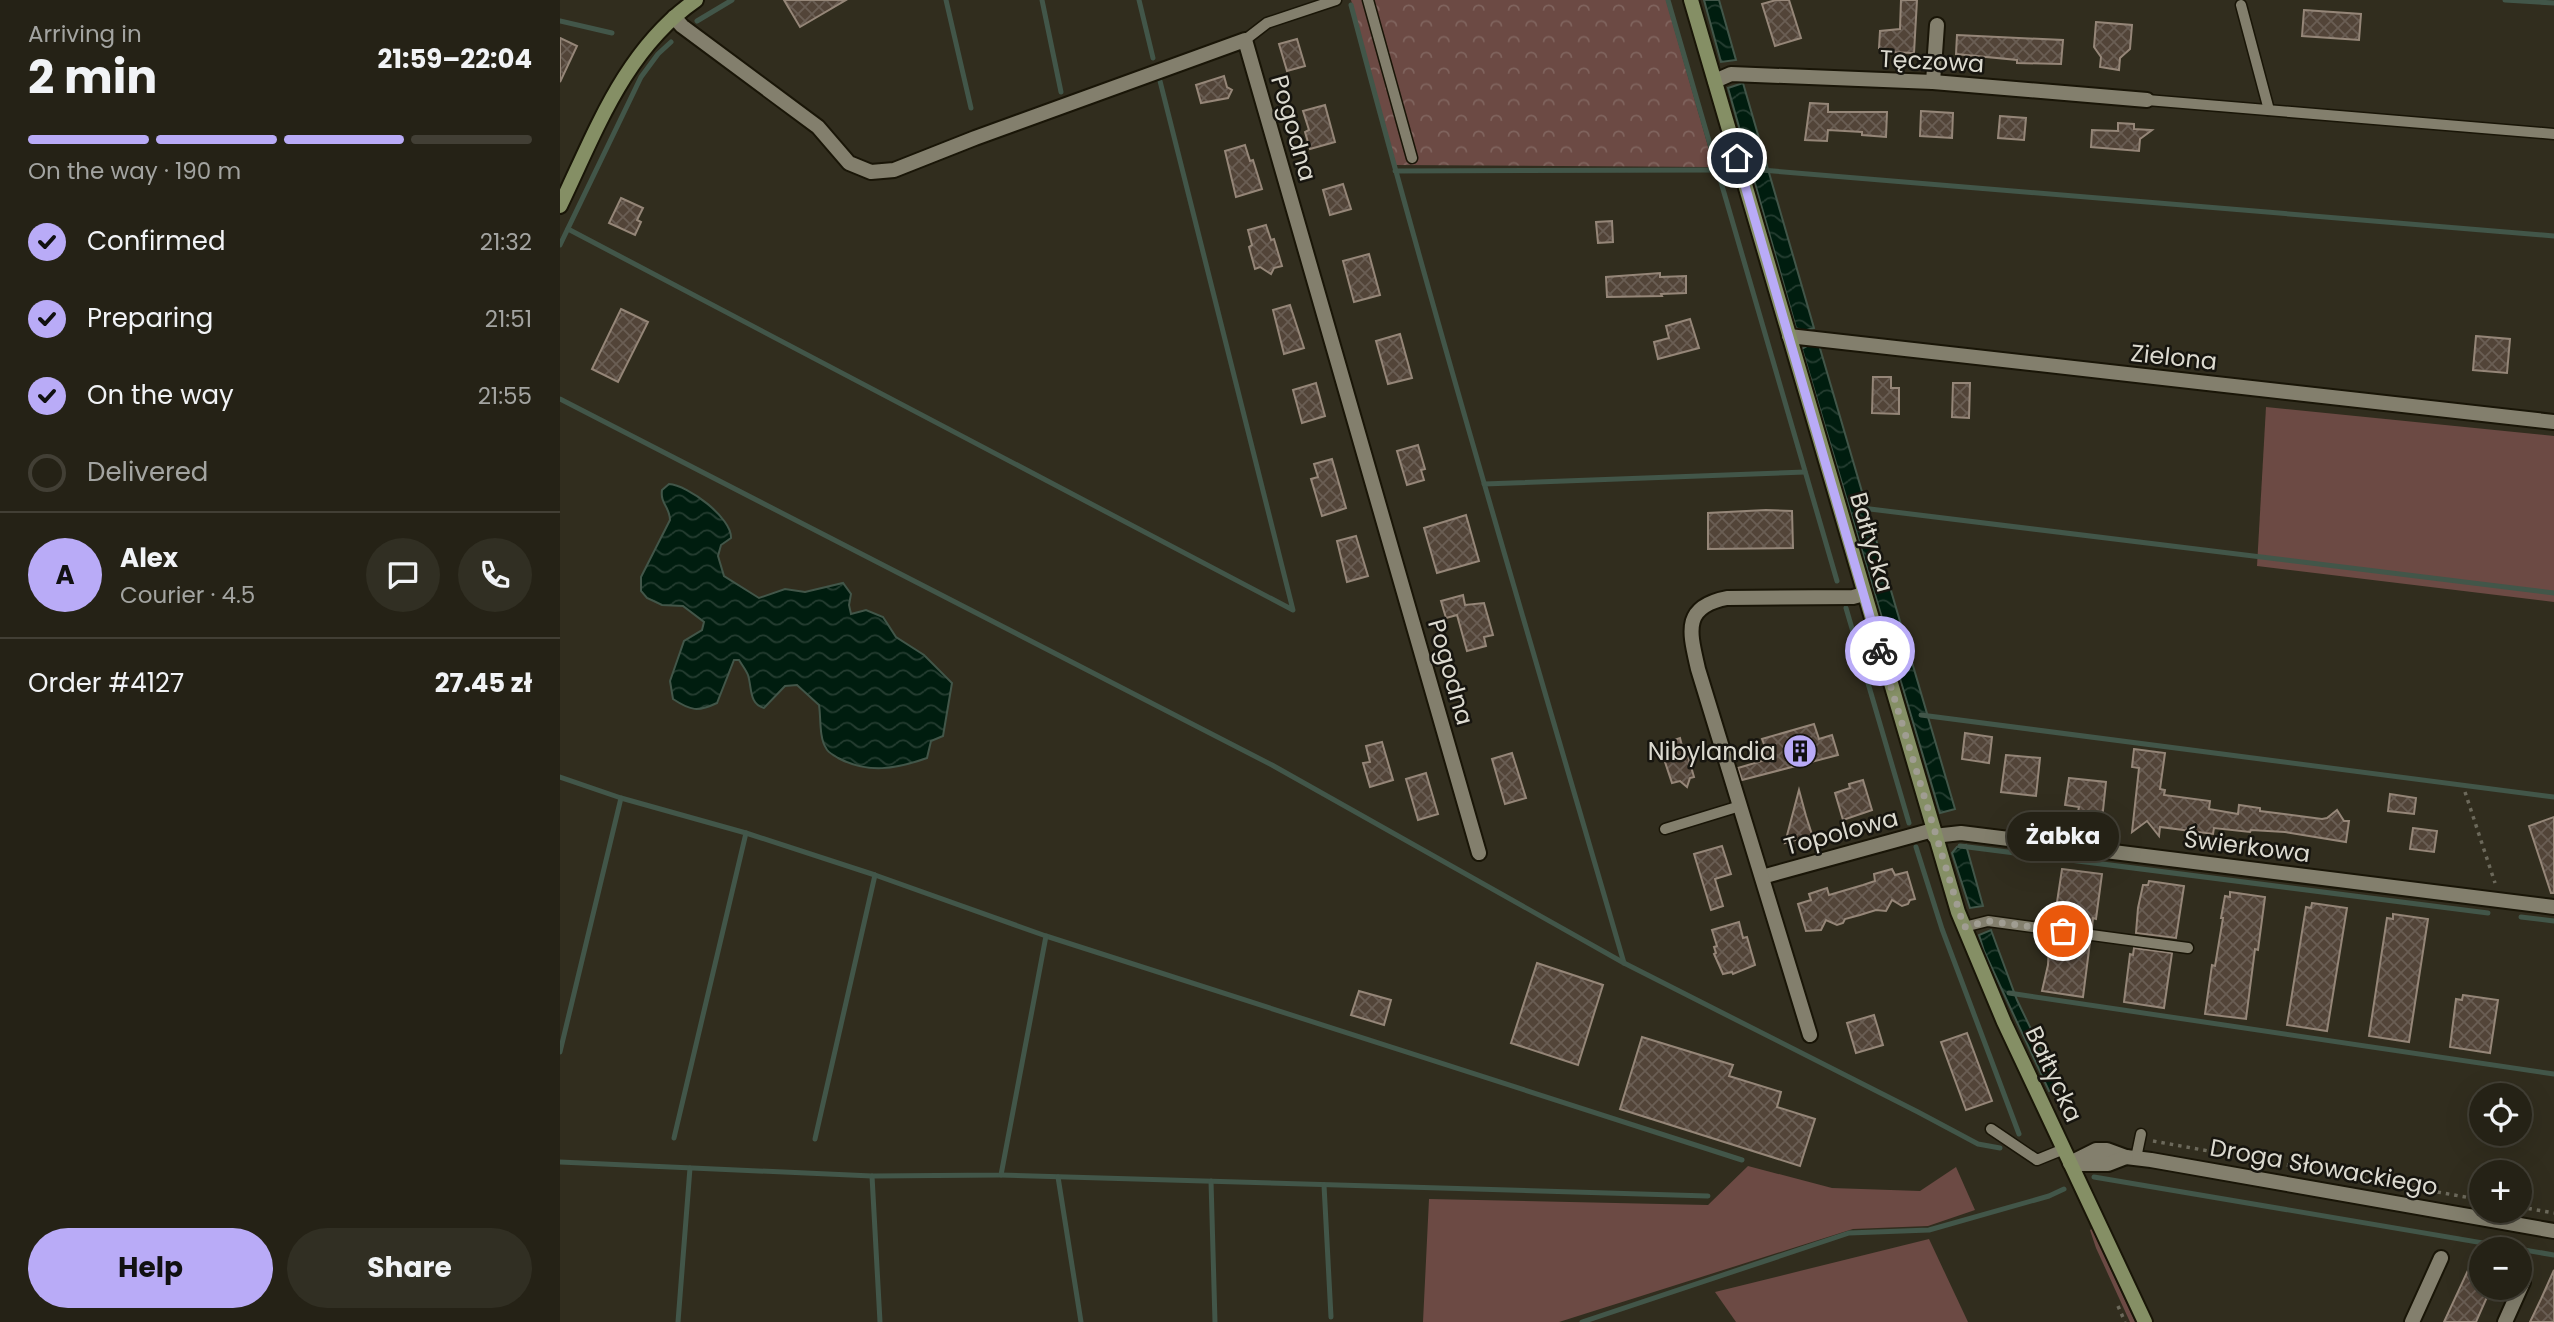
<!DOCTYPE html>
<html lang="en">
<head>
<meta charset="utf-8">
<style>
  :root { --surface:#252216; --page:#312f23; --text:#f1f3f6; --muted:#a3a4a1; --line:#423f35; --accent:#b9abf7 }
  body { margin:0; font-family:Poppins,sans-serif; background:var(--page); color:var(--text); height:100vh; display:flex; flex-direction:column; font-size:26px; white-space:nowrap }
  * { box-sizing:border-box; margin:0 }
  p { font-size:23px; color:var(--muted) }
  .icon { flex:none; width:38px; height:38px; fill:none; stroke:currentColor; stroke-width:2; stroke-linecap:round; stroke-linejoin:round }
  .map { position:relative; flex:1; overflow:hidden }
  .side { display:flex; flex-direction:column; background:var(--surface); width:560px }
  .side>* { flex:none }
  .fabs { position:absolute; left:1909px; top:1083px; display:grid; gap:14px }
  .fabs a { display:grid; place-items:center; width:63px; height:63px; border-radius:50%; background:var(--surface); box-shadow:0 7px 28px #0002,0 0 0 2px var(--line); font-size:35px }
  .pin { position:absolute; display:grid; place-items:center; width:60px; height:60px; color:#fff; margin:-30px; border:4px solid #fff; border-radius:50%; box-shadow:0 2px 7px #0007 }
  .courier { position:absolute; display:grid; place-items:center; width:70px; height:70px; margin:-35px; border:5px solid #b9abf7; border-radius:50%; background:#fff; color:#222; box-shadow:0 2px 9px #0007 }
  .bubble { position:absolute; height:49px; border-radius:24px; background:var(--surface); box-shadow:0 7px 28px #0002,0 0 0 2px var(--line); font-size:23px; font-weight:700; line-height:49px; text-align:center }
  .headline em { font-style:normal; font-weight:700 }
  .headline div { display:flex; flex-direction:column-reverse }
  .headline { display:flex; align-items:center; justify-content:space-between; height:119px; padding:0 28px }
  h1 { font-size:46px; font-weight:700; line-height:52px }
  .bar { display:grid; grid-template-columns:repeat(4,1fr); gap:10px 7px; align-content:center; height:84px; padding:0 28px }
  .bar i { height:9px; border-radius:5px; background:var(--line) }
  .bar .current { background:var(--accent) }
  .bar p { grid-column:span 4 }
  .line { display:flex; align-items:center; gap:18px; padding:0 28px; border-top:2px solid var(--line) }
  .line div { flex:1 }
  .round { display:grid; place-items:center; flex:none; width:74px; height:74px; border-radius:37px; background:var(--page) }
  ol { padding:0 28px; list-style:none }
  li { display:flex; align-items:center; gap:21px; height:77px }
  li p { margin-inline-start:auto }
  li .icon { padding:7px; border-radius:50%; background:var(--accent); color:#111; stroke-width:4 }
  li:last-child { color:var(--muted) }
  li i { width:38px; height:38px; border:4px solid var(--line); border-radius:50% }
  .button { display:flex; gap:14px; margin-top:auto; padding:14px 28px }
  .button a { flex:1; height:80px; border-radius:42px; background:var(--accent); color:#111; font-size:28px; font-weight:700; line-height:80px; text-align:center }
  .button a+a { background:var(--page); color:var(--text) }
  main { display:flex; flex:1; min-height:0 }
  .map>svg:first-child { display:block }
  .grass { fill:#6c4a44 }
  .park { fill:url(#park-crowns) }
  .water { fill:url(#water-waves); stroke:#425649; stroke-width:2 }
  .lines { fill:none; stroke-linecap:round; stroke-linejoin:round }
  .stream { stroke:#425649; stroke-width:5 }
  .building { fill:url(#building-cross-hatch); stroke:#958678; stroke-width:2 }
  .lane-casing { stroke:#191507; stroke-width:13 }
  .street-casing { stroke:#191507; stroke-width:18 }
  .secondary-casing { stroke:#191507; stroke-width:18 }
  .path { stroke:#6c695b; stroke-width:3.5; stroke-dasharray:3.5 5; stroke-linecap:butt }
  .lane { stroke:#837f6d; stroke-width:10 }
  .street { stroke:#837f6d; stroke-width:14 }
  .secondary { stroke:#858f65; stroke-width:14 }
  .done { stroke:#a09d92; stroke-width:7; stroke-dasharray:0 12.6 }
  .route { stroke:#b9abf7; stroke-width:9 }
  .labels { text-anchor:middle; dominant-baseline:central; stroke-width:5; stroke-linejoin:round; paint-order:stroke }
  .street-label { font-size:24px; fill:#dcdad0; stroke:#17150f }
  .poi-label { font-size:24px; fill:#dcdad0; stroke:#17150f; text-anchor:end }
</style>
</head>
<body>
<main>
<section class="side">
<div class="headline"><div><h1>2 min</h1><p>Arriving in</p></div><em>21:59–22:04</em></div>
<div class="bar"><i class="current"></i><i class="current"></i><i class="current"></i><i></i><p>On the way · 190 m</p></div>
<ol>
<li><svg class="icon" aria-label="check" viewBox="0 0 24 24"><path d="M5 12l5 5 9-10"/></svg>Confirmed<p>21:32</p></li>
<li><svg class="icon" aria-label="check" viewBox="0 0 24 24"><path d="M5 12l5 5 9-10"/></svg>Preparing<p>21:51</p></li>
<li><svg class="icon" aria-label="check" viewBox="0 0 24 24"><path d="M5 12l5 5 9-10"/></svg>On the way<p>21:55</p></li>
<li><i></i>Delivered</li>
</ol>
<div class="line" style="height:126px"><b class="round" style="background:var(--accent);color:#111">A</b><div><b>Alex</b><p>Courier · 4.5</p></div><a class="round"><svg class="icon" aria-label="chat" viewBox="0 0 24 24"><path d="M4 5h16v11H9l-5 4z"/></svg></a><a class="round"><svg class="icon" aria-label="phone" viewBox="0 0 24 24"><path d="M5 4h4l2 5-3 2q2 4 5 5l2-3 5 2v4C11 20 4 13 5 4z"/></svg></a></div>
<div class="line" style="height:91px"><div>Order #4127</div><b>27.45 zł</b></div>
<div class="button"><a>Help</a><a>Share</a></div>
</section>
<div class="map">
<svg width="1994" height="1322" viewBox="0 0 1994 1322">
  <defs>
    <pattern id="park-crowns" width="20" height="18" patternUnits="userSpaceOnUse" patternTransform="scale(1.75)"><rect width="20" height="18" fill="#6c4a44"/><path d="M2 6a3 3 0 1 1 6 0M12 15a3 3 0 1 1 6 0" fill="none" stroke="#80645e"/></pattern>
    <pattern id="water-waves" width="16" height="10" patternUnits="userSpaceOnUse" patternTransform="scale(1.75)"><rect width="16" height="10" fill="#001d0f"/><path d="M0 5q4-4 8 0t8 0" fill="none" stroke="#253d31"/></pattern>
    <pattern id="building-cross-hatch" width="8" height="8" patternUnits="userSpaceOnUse" patternTransform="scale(1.75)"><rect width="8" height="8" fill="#524438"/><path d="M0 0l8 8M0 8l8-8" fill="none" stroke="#6a5e54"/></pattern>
  </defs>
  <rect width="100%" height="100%" fill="#312d1e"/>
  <g class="grass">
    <path d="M 1706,407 L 1994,436 L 1994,602 L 1697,566 Z"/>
    <path d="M 1188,1166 L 1272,1188 L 1360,1191 L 1396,1167 L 1415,1210 L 1368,1226 L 1293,1229 L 999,1322 L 863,1322 L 869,1199 L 1148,1205 Z"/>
    <path d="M 1532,1229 L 1575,1322 L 1570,1322 L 1536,1248 L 1530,1230 Z"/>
    <path d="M 1369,1239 L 1408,1322 L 1176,1322 L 1155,1292 Z"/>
  </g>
  <path class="park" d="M 791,0 L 1106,0 L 1154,167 L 836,165 Z"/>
  <g class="water">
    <path d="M 1144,0 L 1159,0 L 1176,60 L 1161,62 Z"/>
    <path d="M 1183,83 L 1254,328 L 1243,331 L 1236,328 L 1168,88 Z"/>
    <path d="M 1249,345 L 1259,345 L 1395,809 L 1380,813 L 1242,349 Z"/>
    <path d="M 109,484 C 128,485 172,518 171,538 L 161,545 L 158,556 L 164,576 L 199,598 L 225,589 L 245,592 L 283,583 L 291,594 L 289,605 L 291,614 L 306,610 L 323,617 L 336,637 L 364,655 L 392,683 L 383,736 L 371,741 L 367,758 C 336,769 308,774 278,758 C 274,755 268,753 266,748 C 259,738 261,717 259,705 L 237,685 L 225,686 L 204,708 C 189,704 192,688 188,675 C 186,670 182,665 179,660 L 174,660 L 157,703 C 138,712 131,711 113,699 L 110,681 L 124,641 L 142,630 L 144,622 L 123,606 L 102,605 L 87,598 L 81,591 L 81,577 L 110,520 C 110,507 100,504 102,490 Z"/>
    <path d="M 1406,845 L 1423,906 L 1410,908 L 1392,853 L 1397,847 Z"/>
    <path d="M 1431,930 L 1457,1000 L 1499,1087 L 1489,1091 L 1424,951 L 1419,935 Z"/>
  </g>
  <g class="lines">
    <g class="stream">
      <path d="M 386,0 L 411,108"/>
      <path d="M 482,0 L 501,92"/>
      <path d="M 579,0 L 593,58"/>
      <path d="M 1108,0 L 1277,581"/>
      <path d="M 1945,0 L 1994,3"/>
      <path d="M 791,5 C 876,326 971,644 1064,963"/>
      <path d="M 0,21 L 52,33"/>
      <path d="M 137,21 L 172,0"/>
      <path d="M 1201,170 L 1994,236"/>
      <path d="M 835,171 L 1157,170"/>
      <path d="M 8,229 L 733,610 L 600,81"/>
      <path d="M 0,245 L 81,77 L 98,54 L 111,42"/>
      <path d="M 0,399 L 712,765 L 1064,963 L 1358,1112 L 1418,1144 L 1440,1148"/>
      <path d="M 924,484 L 1245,472"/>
      <path d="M 1302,508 L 1994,593"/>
      <path d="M 1286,608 L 1349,823"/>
      <path d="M 1361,715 L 1994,797"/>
      <path d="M 0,777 L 61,798 L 186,833 L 315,875 L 486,936 L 1182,1160"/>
      <path d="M 1400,846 L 1928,913"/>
      <path d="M 1356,847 L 1382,929 L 1459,1134"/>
      <path d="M 1961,917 L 1994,921"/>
      <path d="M 1449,993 L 1994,1074"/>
      <path d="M 0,1052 L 61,798"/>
      <path d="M 114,1138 L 186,833"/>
      <path d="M 255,1139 L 315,875"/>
      <path d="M 0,1162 L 312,1176 L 441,1175 L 486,936"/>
      <path d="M 441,1175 L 1148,1196"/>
      <path d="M 312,1176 L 320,1322"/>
      <path d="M 498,1177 L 521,1322"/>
      <path d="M 1534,1177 L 1994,1255"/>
      <path d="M 651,1181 L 655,1322"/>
      <path d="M 764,1185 L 771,1317"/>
      <path d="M 118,1322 L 130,1168"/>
      <path d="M 1022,1322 L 1289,1233 L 1369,1230 L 1489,1196 L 1504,1189"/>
    </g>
  </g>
  <g class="building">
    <path d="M 224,0 L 286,0 L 240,27 Z"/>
    <path d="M 1216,0 L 1229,0 L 1241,38 L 1215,46 L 1202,4 Z"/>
    <path d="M 1341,0 L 1357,0 L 1354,53 L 1328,52 L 1329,49 L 1319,48 L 1320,31 L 1340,29 Z"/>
    <path d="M 1744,10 L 1801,14 L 1799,40 L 1742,36 Z"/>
    <path d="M 1536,22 L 1572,25 L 1570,49 L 1560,58 L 1559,70 L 1540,67 L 1541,57 L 1534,47 Z"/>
    <path d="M 1397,35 L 1503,40 L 1501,64 L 1457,63 L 1457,60 L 1396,54 Z"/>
    <path d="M 0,38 L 17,46 L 0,82 Z"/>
    <path d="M 737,39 L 745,66 L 727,71 L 719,44 Z"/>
    <path d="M 664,76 L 667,87 L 672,90 L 668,98 L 641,103 L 636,85 Z"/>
    <path d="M 1250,103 L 1268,104 L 1268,112 L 1327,112 L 1326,137 L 1302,135 L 1302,132 L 1268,130 L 1267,141 L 1245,140 Z"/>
    <path d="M 765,105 L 775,142 L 750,149 L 745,132 L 749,130 L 743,111 Z"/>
    <path d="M 1361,111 L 1393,113 L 1392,138 L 1360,136 Z"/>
    <path d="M 1440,116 L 1466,118 L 1464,140 L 1438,138 Z"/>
    <path d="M 1558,123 L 1574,124 L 1574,129 L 1592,130 L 1580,139 L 1579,151 L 1531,147 L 1532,130 L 1558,131 Z"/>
    <path d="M 685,145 L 690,161 L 693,160 L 702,189 L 676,197 L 665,151 Z"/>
    <path d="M 783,184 L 791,209 L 770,215 L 763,190 Z"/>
    <path d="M 61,198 L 83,208 L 77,220 L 81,222 L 75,235 L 49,223 Z"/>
    <path d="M 1052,221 L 1053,242 L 1038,243 L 1036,222 Z"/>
    <path d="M 706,225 L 711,240 L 714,239 L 722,266 L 714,268 L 711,274 L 700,267 L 695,269 L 689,247 L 692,245 L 688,230 Z"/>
    <path d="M 809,254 L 820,295 L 794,302 L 783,261 Z"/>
    <path d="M 1100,273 L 1100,277 L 1126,276 L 1126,293 L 1101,294 L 1102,296 L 1047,297 L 1046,277 Z"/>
    <path d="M 730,305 L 744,348 L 724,354 L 713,310 Z"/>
    <path d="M 61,309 L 88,322 L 58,382 L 32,369 Z"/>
    <path d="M 1130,319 L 1139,348 L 1098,359 L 1094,342 L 1109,338 L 1106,326 Z"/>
    <path d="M 840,334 L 852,378 L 828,384 L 816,341 Z"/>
    <path d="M 1916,336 L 1950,339 L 1947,373 L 1913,370 Z"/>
    <path d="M 1313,377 L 1331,377 L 1331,388 L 1339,388 L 1339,414 L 1312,413 Z"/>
    <path d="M 756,383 L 765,416 L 742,423 L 733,390 Z"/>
    <path d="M 1393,383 L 1410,383 L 1409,418 L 1392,417 Z"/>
    <path d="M 858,445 L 865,469 L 861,470 L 864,480 L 847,485 L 837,451 Z"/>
    <path d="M 772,459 L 786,508 L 762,516 L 751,479 L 758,477 L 754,464 Z"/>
    <path d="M 1206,510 L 1232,511 L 1233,548 L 1148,549 L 1148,513 Z"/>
    <path d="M 906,515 L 919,561 L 877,573 L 864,528 Z"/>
    <path d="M 796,536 L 808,576 L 787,582 L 777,541 Z"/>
    <path d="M 903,595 L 905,605 L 924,603 L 933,635 L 924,637 L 926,646 L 907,651 L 897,615 L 886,618 L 881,601 Z"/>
    <path d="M 1254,724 L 1259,739 L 1272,735 L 1278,755 L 1182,780 L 1178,768 L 1205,760 L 1201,748 L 1205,747 L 1202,739 Z"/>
    <path d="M 1405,733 L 1432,737 L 1429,763 L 1402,759 Z"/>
    <path d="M 1120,738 L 1123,750 L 1126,749 L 1134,777 L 1130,778 L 1127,787 L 1120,781 L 1112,783 L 1103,756 L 1106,755 L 1102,744 Z"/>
    <path d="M 822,742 L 833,780 L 810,787 L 803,763 L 810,762 L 806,746 Z"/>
    <path d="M 1574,749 L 1605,753 L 1600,789 L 1605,790 L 1604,795 L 1650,801 L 1649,809 L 1678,814 L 1679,805 L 1700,808 L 1700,811 L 1762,819 L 1767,818 L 1777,810 L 1784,821 L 1789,821 L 1786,842 L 1725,832 L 1691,830 L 1690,832 L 1654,828 L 1653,834 L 1600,827 L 1599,836 L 1587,821 L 1572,832 L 1579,768 L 1572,767 Z"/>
    <path d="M 952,753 L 966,798 L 945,804 L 932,759 Z"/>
    <path d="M 1446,755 L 1480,758 L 1476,796 L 1441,792 Z"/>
    <path d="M 866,773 L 878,814 L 858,820 L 846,779 Z"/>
    <path d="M 1509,778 L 1546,782 L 1542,820 L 1517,817 L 1519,807 L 1505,805 Z"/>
    <path d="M 1303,780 L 1312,810 L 1283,820 L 1275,793 L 1290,788 L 1289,784 Z"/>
    <path d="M 1239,790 L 1246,816 L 1255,844 L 1242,838 L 1225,843 Z"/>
    <path d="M 1830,794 L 1856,798 L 1854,814 L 1828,811 Z"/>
    <path d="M 1994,817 L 1994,893 L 1991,893 L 1969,826 Z"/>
    <path d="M 1853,828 L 1877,831 L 1874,852 L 1850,849 Z"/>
    <path d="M 1162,846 L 1171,874 L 1155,879 L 1163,906 L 1151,910 L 1134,854 Z"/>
    <path d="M 1332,869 L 1335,875 L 1347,872 L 1355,899 L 1350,900 L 1348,904 L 1342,906 L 1332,900 L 1326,911 L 1316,910 L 1300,915 L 1285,919 L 1283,923 L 1277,925 L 1266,920 L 1261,930 L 1246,931 L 1238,904 L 1251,900 L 1249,894 L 1267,888 L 1269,895 L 1303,885 L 1315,881 L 1314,874 Z"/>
    <path d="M 1502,869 L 1542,874 L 1536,919 L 1533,918 L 1532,928 L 1494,922 Z"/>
    <path d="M 1589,881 L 1624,886 L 1616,938 L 1576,933 L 1578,908 L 1583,885 L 1588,885 Z"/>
    <path d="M 1670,892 L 1705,897 L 1698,950 L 1695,949 L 1686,1019 L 1645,1014 L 1652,965 L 1655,966 L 1663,918 L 1661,918 L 1665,896 L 1670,897 Z"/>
    <path d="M 1752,903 L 1787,908 L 1767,1031 L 1727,1025 L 1746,907 L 1751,908 Z"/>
    <path d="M 1833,914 L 1868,919 L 1849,1042 L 1809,1036 L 1827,918 L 1833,919 Z"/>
    <path d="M 1179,922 L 1183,938 L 1187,937 L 1195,965 L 1173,974 L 1172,972 L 1163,974 L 1154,954 L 1156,953 L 1154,947 L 1157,946 L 1152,930 Z"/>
    <path d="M 1493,937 L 1530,942 L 1523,997 L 1482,991 L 1488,965 L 1489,943 L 1492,943 Z"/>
    <path d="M 1574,948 L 1612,953 L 1604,1008 L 1564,1002 L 1570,954 L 1573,955 Z"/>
    <path d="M 977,963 L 1043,985 L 1018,1065 L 951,1043 Z"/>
    <path d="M 799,991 L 831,1000 L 824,1025 L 791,1015 Z"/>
    <path d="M 1903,995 L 1938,1000 L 1930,1053 L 1890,1047 L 1896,999 L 1902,1000 Z"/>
    <path d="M 1314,1015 L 1323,1045 L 1296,1053 L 1287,1023 Z"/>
    <path d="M 1407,1033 L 1432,1101 L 1406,1110 L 1381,1042 Z"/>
    <path d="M 1082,1037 L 1173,1065 L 1169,1076 L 1221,1092 L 1217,1107 L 1255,1119 L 1240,1166 L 1060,1109 Z"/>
    <path d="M 1910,1266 L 1922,1272 L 1922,1288 L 1931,1288 L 1916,1322 L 1884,1322 Z"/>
    <path d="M 1994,1270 L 1994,1322 L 1970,1322 L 1981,1299 Z"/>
  </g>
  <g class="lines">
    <g class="lane-casing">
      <g id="lane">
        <path d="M 808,0 L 852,158"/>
        <path d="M 1681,5 L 1709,110"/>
        <path d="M 685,40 L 707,23 L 776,0"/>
        <path d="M 1587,100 L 1994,134"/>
        <path d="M 1105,829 L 1180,806"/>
        <path d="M 1404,927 L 1428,921 L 1628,948"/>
        <path d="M 1431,1129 L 1477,1160 L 1504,1149"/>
        <path d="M 1576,1158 L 1581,1134"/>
      </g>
    </g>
    <g class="street-casing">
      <g id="street">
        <path d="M 114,17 L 122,26 L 258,127 L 289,163 L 311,172 L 334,170 L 415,138 L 685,40 L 919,853"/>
        <path d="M 1155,81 L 1171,74 L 1373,82 L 1587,100"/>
        <path d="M 1373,82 L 1377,25"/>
        <path d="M 1229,336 L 1994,422"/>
        <path d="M 1374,836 L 1401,833 L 1994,907"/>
        <path d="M 1202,877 L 1373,830"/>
        <path d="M 1250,1035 L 1138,669 C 1130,633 1121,607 1167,598 L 1293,597 L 1304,594"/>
        <path d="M 1510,1163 L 1536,1150 L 1547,1150 L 1566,1157 L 1591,1160 L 1994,1231"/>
        <path d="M 1513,1164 L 1548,1164 L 1566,1157"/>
        <path d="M 1852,1322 L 1881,1258"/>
        <path d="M 1945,1322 L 1963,1282"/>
      </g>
    </g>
    <g class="secondary-casing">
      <g id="secondary">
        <path d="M 1131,0 L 1398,912 L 1444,1022 L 1585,1322"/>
        <path d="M 0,206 C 36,131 65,49 136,0"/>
      </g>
    </g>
    <g class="path">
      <path d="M 1905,792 L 1935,883"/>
      <path d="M 1593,1141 L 1922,1200"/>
      <path d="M 1960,1207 L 1994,1213"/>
      <path d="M 1558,1306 L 1565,1322"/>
    </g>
    <use href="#lane" class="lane"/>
    <use href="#street" class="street"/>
    <use href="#secondary" class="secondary"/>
  </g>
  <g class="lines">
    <path class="done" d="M 1320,651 L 1404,927 L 1428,921 L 1503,931"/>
    <path class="route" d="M 1177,158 L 1320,651"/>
  </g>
  <defs>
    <g id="building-disc" transform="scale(1.75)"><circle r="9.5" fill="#b9abf7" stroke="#17150f"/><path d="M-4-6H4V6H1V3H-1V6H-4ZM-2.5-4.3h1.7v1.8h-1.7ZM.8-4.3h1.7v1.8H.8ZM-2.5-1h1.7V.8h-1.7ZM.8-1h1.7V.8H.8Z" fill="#111"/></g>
  </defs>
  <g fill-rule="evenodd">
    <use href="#building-disc" x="1240" y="751"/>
  </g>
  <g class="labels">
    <g class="street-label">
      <text transform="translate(1372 61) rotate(3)">Tęczowa</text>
      <text transform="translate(734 128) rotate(74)">Pogodna</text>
      <text transform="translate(1614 357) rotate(6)">Zielona</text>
      <text transform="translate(1312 542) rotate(74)">Bałtycka</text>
      <text transform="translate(891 672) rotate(74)">Pogodna</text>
      <text transform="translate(1281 832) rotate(-15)">Topolowa</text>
      <text transform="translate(1687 846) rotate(7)">Świerkowa</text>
      <text transform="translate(1494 1074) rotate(65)">Bałtycka</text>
      <text transform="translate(1764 1167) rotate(10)">Droga Słowackiego</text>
    </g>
    <g class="poi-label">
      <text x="1216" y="751">Nibylandia</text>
    </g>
  </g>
</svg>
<div class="fabs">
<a><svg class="icon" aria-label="locate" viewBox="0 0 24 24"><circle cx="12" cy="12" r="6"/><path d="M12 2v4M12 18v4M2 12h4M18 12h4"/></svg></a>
<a>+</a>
<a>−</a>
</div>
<div class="pin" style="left:1503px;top:931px;background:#ea580c"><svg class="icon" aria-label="bag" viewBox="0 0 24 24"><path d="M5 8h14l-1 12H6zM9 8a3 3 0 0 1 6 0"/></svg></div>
<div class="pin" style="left:1177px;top:158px;background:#1f2937"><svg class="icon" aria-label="home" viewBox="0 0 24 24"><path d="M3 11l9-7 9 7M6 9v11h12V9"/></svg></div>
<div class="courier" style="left:1320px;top:651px"><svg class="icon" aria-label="bike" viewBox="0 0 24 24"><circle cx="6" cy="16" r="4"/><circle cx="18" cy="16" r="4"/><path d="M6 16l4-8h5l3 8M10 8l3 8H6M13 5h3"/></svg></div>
<div class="bubble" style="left:1447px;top:812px;width:112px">Żabka</div>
</div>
</main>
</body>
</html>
